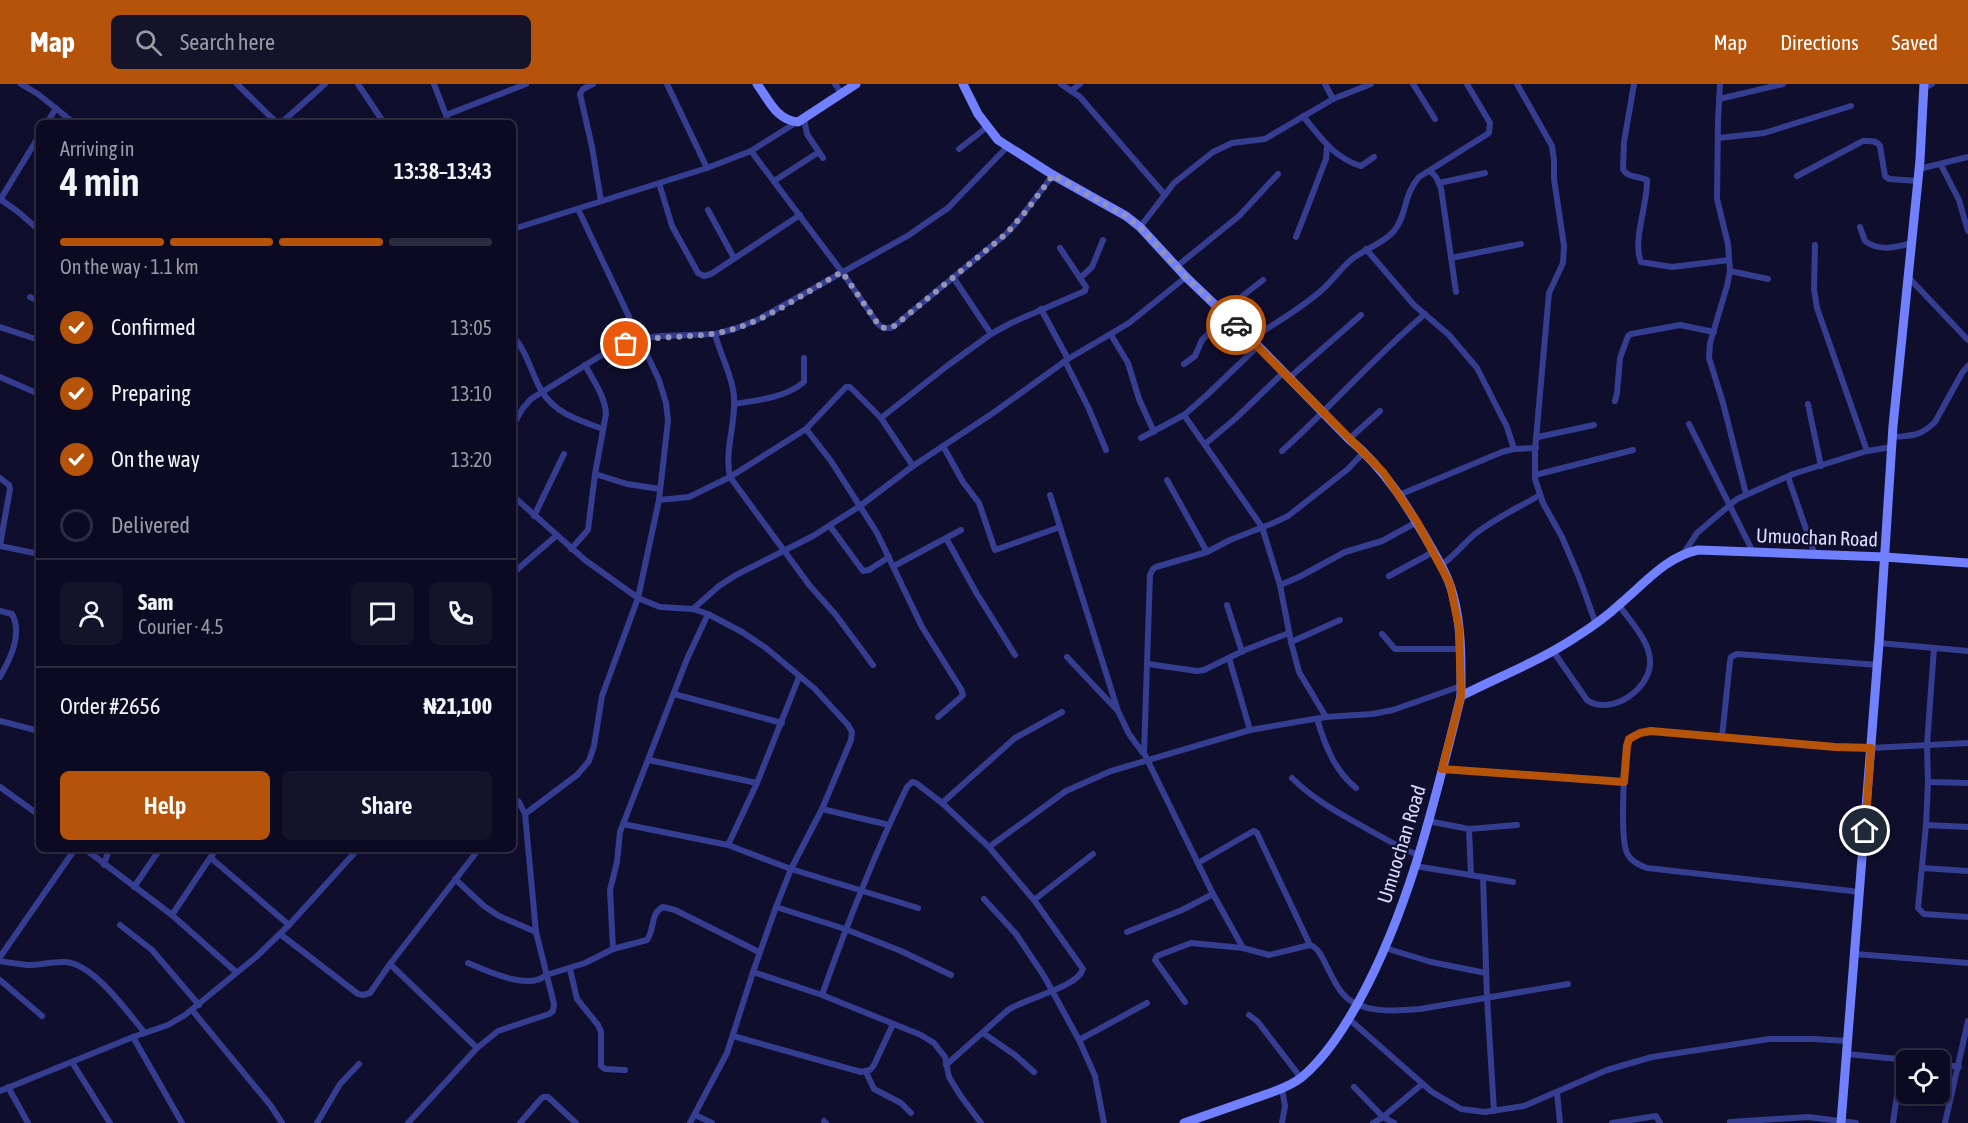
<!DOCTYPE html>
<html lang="en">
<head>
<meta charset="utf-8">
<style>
  :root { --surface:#0c0a22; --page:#15132a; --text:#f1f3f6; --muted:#9a9aa5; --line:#2c2b40; --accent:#b45309 }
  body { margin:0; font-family:"Asap Condensed",sans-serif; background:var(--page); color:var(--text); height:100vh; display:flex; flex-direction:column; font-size:22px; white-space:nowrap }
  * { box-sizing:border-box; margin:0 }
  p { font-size:20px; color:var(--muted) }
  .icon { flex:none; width:33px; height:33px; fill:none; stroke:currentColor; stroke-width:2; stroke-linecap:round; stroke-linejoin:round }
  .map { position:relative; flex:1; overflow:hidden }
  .details { position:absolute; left:36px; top:36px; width:480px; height:732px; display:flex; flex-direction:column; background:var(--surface); border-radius:9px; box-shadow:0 6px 24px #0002,0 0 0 2px var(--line) }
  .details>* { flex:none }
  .buttons { position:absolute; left:1896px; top:966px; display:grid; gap:12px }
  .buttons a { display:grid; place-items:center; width:54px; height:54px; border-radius:9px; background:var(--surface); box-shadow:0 6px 24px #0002,0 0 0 2px var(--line); font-size:30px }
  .pin { position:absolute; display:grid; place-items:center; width:51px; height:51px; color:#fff; margin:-26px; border:3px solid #fff; border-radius:50%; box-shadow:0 2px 6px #0007 }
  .courier { position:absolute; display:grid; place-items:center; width:60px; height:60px; margin:-30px; border:4px solid #b45309; border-radius:50%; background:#fff; color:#222; box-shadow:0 2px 8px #0007 }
  .summary em { font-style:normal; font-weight:600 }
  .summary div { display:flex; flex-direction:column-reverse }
  .summary { display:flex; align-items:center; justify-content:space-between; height:102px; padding:0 24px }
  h1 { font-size:39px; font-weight:600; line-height:45px }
  .bar { display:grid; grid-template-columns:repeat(4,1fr); gap:9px 6px; align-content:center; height:72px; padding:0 24px }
  .bar i { height:8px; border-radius:4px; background:var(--line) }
  .bar .on { background:var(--accent) }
  .bar p { grid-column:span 4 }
  .line { display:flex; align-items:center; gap:15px; padding:0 24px; border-top:2px solid var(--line) }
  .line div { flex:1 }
  .round { display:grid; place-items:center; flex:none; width:63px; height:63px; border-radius:9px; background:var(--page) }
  ol { padding:0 24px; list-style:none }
  li { display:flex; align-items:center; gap:18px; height:66px }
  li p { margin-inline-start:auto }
  li .icon { padding:6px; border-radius:50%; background:var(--accent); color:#fff; stroke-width:4 }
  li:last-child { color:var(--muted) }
  li i { width:33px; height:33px; border:3px solid var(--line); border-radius:50% }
  .button { display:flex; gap:12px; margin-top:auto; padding:12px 24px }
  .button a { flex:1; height:69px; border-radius:9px; background:var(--accent); color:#fff; font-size:24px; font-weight:600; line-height:69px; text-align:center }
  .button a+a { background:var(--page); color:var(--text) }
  header { display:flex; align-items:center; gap:36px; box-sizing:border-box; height:84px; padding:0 30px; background:var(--accent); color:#fff }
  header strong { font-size:28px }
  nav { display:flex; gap:33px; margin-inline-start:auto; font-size:21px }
  .search { width:420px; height:54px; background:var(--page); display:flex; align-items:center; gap:15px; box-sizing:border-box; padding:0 21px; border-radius:9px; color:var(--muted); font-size:22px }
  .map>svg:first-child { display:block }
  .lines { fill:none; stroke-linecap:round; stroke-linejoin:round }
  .street { stroke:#353d90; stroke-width:6 }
  .secondary { stroke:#7180ff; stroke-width:9 }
  .done { stroke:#9393b6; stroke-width:6; stroke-dasharray:0 10.8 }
  .route { stroke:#b45309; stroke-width:8 }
  .labels { text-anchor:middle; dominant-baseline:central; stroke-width:4.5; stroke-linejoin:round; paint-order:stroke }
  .street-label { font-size:20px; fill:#dadbff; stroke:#100e2d }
</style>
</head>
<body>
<header>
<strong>Map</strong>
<div class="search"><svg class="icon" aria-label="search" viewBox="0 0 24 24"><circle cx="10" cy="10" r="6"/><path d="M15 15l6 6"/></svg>Search here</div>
<nav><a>Map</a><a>Directions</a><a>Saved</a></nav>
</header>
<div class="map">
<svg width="1968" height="1039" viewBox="0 0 1968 1039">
  <rect width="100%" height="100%" fill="#100e2d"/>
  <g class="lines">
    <g class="street">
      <path d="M 21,0 L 38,10 L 74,39"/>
      <path d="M 237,0 L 277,39"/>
      <path d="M 358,0 L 384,39"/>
      <path d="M 434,0 L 449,39"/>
      <path d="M 593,0 L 583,5 L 580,10 L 592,63 L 601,117"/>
      <path d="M 667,0 L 707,84"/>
      <path d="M 835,0 L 842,10"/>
      <path d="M 1061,0 L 1080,13 L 1165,111"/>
      <path d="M 1325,0 L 1333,15"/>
      <path d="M 1413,0 L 1435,35"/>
      <path d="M 1517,0 L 1552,62 L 1554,76 L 1554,95 L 1564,162 L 1563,179 L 1549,209 L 1535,366 L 1535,395 L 1543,419 L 1562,453 L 1579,493 L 1596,540"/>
      <path d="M 1634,0 L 1624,58 L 1623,85 C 1627,94 1639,92 1647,96 C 1648,120 1632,156 1641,178 L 1672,183 L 1729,176"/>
      <path d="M 1720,0 L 1718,37 L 1717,115 L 1728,160 L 1730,187 L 1727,202 L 1710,259 L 1709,274 L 1723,319 L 1746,410"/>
      <path d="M 1923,4 L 1932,0"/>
      <path d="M 1071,7 L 1080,0"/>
      <path d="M 1719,15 L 1783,0"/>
      <path d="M 446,31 L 526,0"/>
      <path d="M 1303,32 C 1320,53 1334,74 1361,82 L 1374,73"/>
      <path d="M 804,35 L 807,50 L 823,74"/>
      <path d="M 47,39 L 56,24"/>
      <path d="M 281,39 L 325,0"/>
      <path d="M 1718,54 L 1764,49 L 1851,22"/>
      <path d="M 959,65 L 987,43"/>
      <path d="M 751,67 L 842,188 L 878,240 C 883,245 886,245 893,243 L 1006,150 L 1018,137 L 1053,91"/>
      <path d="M 1941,81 L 1959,116 L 1968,147"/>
      <path d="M 1919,85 L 1968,73"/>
      <path d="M 1430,87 L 1436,93 L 1441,104 L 1456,208"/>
      <path d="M 1797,92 L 1863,57 C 1870,57 1876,56 1880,62 L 1885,92 L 1889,95 L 1918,97"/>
      <path d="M 774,97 L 819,68"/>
      <path d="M 659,99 L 672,142 L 698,189 L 704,192 L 711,190 L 800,131"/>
      <path d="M 1439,99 L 1485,89"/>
      <path d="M 0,115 L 17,127 L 39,146"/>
      <path d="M 0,116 L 39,52"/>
      <path d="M 708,126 L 734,174"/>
      <path d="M 1140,143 L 1174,99 L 1213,68 L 1232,59 L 1265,55 L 1333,15 L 1371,0"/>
      <path d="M 1860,143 L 1865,157 C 1879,168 1897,163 1912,159"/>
      <path d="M 513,145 L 707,84 L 751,67 L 797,38"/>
      <path d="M 1296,153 L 1326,75 L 1327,63"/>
      <path d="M 1815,161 L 1814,205 L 1817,224 L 1867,367"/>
      <path d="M 1366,165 L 1414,221 L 1449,251 L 1477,284 L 1507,343 L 1514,365"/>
      <path d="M 1451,174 L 1521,160"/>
      <path d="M 1176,183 L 1239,132 L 1278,90"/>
      <path d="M 1730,187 L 1768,195"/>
      <path d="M 953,193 L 991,250"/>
      <path d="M 1080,194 L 1092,183 L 1103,156"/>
      <path d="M 1909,194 L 1968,256"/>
      <path d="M 30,213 L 39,217"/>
      <path d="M 1041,225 L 1068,275"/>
      <path d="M 1222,228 L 1263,196"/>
      <path d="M 0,243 L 39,256"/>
      <path d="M 715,250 C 720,270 733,293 734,313 C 736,341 724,366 730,393 L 810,502 L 835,530 L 873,581"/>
      <path d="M 1111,251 L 1128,279 L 1139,315 L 1154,348"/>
      <path d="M 513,252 C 527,268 531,288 541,306 C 554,329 580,337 603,345"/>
      <path d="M 1251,255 C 1275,239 1301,225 1323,205 C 1333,196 1341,184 1352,175 C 1365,165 1384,159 1394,147 C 1407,132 1403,111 1419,93 L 1489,49 L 1490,39 L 1467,0"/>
      <path d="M 1065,277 L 1089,325 L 1106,366"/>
      <path d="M 1184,280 L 1195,272 L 1202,256 L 1227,232"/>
      <path d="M 0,293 L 39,310"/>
      <path d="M 1289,294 L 1361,231"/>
      <path d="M 1615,317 L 1617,309 L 1620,274 L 1628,252 L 1631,250 L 1680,241 L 1714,248"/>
      <path d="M 734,320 C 758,316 785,314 804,298 L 804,274"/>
      <path d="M 1808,320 L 1821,382"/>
      <path d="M 1184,331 L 1262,443 L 1280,501 L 1291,558 L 1299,588 L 1326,633"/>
      <path d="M 881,334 L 947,282 L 991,250 L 1011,239 L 1085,207 L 1086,203 L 1060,164"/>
      <path d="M 1689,340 L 1753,468"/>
      <path d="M 513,341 L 523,324 L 531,315 L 605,269 L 626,260 L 639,255 L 661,252 L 715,250 L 734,245 L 757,236 L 909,151 L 929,137 L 948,124 L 1007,63"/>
      <path d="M 806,345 L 831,377 L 877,449 L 922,543 L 961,605 L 963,611 L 961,613 L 938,633"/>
      <path d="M 1538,353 L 1594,341"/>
      <path d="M 1892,353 C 1912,352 1921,352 1935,338 L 1962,289 L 1968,282"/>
      <path d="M 1141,354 L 1184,331 L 1207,311 L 1258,262"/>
      <path d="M 1349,355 L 1380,327"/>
      <path d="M 1205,360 L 1236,334 L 1284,288"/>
      <path d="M 943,362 L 963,398 L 979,419 L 995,466 L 1060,443"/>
      <path d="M 1282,367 C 1331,323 1374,273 1425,230"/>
      <path d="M 595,390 L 627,400 L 660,405"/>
      <path d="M 1535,391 L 1633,366"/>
      <path d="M 1788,393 L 1815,471"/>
      <path d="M 0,394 L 9,401 L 10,405 L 0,461"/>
      <path d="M 1167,396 L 1207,468"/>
      <path d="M 1050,411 L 1118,627 L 1129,650 L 1143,669"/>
      <path d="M 1399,411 L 1502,368 L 1514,365 L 1536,364"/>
      <path d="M 513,412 L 585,476 L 638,514 L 660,523 L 693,525 L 708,530 L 742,548 L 766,564 L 815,605 L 848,641 L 852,648 L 851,656 L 822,725 L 791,785 L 776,823 L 753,888 L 727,969 L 690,1039"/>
      <path d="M 659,416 L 689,413 L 730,393 L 806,345 L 846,303 L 850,303 L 881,334 L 913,382"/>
      <path d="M 534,432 L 564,370"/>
      <path d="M 830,442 L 863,487 L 869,486 L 889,473"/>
      <path d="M 946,454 L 977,510 L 1015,571"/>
      <path d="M 0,462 L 39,470"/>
      <path d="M 571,465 L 588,446 L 595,390 L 606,330 C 605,312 593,296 585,281"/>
      <path d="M 1684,469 L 1697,449 L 1737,415 L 1793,390 L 1867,367 L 1892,363"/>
      <path d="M 1441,481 C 1454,473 1463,460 1475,450 C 1495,434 1518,424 1540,411"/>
      <path d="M 894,482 L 961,446"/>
      <path d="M 513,489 L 556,452"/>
      <path d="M 1389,492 L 1433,468"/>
      <path d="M 1280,501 L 1299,493 L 1345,468 L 1382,457 L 1417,438"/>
      <path d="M 1227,521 L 1242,568"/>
      <path d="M 693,525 L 719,502 L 736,491 L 813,452 L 860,422 L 913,382 L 993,329 L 1068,275 L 1129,239 L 1186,193"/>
      <path d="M 0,527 L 12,530 C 23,550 10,575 0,593"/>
      <path d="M 1382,550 L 1395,565 L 1460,565"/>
      <path d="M 1291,558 L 1340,536"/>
      <path d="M 1879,559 L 1968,567"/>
      <path d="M 1934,564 L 1927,661 L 1928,698 L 1926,741 L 1918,824 L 1924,830 L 1968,833"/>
      <path d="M 1553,567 L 1587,616 C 1611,633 1653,604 1650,575 C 1648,555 1630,537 1619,521"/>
      <path d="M 1067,573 L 1116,625"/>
      <path d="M 1229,574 L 1250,646"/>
      <path d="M 1148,580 L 1197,587 L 1204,586 L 1245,566 L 1289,549"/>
      <path d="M 674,610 L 782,639"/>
      <path d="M 1317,635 C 1325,661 1334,686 1356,704"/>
      <path d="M 0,637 L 39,647"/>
      <path d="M 1722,653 L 1730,577 L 1731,573 L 1737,570 L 1878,581"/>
      <path d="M 649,676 L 757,699"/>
      <path d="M 1442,685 L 1624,698"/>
      <path d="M 1292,694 C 1315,717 1341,730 1369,746 C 1385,755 1401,764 1418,771"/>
      <path d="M 1928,698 L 1968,699"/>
      <path d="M 0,703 L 39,731"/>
      <path d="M 942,719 L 1015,654 L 1062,628"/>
      <path d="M 822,725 L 889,741"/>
      <path d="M 525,730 L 577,691 L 589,677 L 594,662 L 602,612 L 638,514 L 659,416 L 668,337 L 666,319 L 659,296 L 578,125"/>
      <path d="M 1428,737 L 1469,745 L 1517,741"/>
      <path d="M 623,740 L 728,761 L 791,785 L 918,824"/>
      <path d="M 1926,741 L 1968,743"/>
      <path d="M 1469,745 L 1471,791"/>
      <path d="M 728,761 L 757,699 L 799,593"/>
      <path d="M 989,763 L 1066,707 L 1111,687 L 1250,646 L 1326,633 L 1372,630 L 1393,626 L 1461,602"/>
      <path d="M 85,765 L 172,831 L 236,888"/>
      <path d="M 211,774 L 289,841"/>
      <path d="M 1198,779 L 1250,749 L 1254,747 L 1257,749 L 1310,861"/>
      <path d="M 104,781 L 109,765"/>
      <path d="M 1415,782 L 1513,798"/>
      <path d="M 1922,784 L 1968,787"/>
      <path d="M 1483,793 L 1487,913 L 1494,1027"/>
      <path d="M 455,795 L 484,822 L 499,832 L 536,848"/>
      <path d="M 134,803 L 160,765"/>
      <path d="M 1860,808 L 1647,784 C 1639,781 1632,778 1628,771 C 1619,757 1624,671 1629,655 L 1640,649 L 1651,647 L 1835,663 L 1871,664 L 1968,659"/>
      <path d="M 984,815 L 1016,850 L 1044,892 L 1079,956 L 1095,992 L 1104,1039"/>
      <path d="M 1034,816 L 1093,770"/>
      <path d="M 776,823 L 845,845 L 901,867 L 951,891"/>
      <path d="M 172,831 L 216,765"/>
      <path d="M 120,841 L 152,866 L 199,921"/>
      <path d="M 1127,848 L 1182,826 L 1213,810"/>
      <path d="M 280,850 L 358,910 L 363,911 L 370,909 L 390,880 L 479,765"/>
      <path d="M 1243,864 L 1213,810 L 1144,669 L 1150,491 L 1153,485 L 1156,483 L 1207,468 L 1230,456 L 1271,440 L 1288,432 L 1348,385 L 1364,368"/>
      <path d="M 1385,864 L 1431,878 L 1486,889"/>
      <path d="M 613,865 L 610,806 L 617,778 L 620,748 L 687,575 L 708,530"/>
      <path d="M 1855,870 L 1968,879"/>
      <path d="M 0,873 L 75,765"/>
      <path d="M 0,877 C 9,879 19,880 28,881 C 41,881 53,877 66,878 C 95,881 127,928 145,949"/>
      <path d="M 468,879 C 487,887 529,907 546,891 L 585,879 L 613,865 L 647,856 C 655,845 650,829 663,823 L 675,826 L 759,868"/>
      <path d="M 390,880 L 477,964"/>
      <path d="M 570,885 L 577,915 L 598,941 L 601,948 L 601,982 L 605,985 L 625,986"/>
      <path d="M 753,888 L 822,911 L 921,951 L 934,959 L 941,968 L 945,973 L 949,993 L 960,1011 L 981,1039"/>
      <path d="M 0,896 L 42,932"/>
      <path d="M 822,911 C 847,840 874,771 907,703 L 912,698 L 916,699 L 942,719 L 989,763 L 1034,816 L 1083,885 C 1077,904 1025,914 1008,926 L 946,981"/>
      <path d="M 1185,918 L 1155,876 L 1157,872 L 1191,859 L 1243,864 L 1269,871 L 1310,861 C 1319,864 1323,875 1327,883 C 1332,892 1336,903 1344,911 C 1361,930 1397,927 1420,925 L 1568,900"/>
      <path d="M 192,926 L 271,1022 L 282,1039"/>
      <path d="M 1249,931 L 1258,938 L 1301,994"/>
      <path d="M 1349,935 L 1432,1008 L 1461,1025 L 1485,1028 L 1524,1022 L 1607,986 L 1652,973 L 1769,955 L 1813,955 L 1848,957"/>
      <path d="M 983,949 L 1015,971 L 1034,988"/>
      <path d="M 733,952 L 861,988 L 870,986 L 874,981 L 893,940"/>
      <path d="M 133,953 L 182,1039"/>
      <path d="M 1079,956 L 1147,919"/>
      <path d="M 1847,970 L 1908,976"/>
      <path d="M 72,978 L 110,1039"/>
      <path d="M 1940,980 L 1959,983"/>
      <path d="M 866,988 L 874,1005 L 901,1019 L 911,1029"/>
      <path d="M 8,1003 L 28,1039"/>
      <path d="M 1354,1003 L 1383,1033 L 1394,1039"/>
      <path d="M 0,1007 L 133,953 L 168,941 L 185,931 L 256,873 L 289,841 L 358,765"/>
      <path d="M 1557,1008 L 1560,1039"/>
      <path d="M 695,1031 L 712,1039"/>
      <path d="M 824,1037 L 826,1039"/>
      <path d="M 1730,1038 L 1808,1033 L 1856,1039"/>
      <path d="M 317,1039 L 340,1000 L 359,980"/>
      <path d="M 408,1039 L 477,964 L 498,947 L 549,930 L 553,927 L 554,920 L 536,848 L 525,730 L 519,718 L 513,714"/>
      <path d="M 520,1039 L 540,1016 L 543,1013 L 548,1013 L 576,1039"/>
      <path d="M 1282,1039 L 1285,1022 L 1282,1005"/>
      <path d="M 1373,1039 L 1383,1033 L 1421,1001"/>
      <path d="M 1612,1039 L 1656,1032 L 1660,1039"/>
      <path d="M 1893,1039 L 1902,976"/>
      <path d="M 1945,1039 L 1968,937"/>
    </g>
    <g class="secondary">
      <path d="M 757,0 C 769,16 776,36 798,38 L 856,0"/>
      <path d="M 963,0 L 978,30 L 998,56 L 1053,91 L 1126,132 L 1140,143 L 1186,193 L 1258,262 L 1349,355 C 1385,385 1409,424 1432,465 C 1440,479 1449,494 1453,511 C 1462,543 1461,578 1461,612"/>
      <path d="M 1184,1039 C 1207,1031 1230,1023 1253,1015 C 1269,1009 1288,1004 1302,993 C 1326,973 1344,944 1359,917 C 1411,822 1435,715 1461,612 C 1500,592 1540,577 1576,553 C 1592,543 1607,532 1620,520 C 1645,499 1666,473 1698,466 L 1885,473 L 1968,479"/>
      <path d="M 1841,1039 L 1879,559 L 1893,342 L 1920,76 L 1924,0"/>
    </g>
  </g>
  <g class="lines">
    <path class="done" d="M 626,260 C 656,250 687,255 717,249 C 762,241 802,210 842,188 L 878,240 L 882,244 L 893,243 L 1006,150 L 1027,126 L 1053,91 L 1126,132 L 1140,143 L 1186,193 L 1236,241"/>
    <path class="route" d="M 1236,241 L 1383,388 L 1417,438 L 1450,500 L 1459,544 L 1461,612 L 1442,685 L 1624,698 L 1627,662 L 1629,655 L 1640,649 L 1651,647 L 1835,663 L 1871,664 L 1865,747"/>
  </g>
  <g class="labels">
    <g class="street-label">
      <text transform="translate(1817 453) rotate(2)">Umuochan Road</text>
      <text transform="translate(1401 760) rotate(-73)">Umuochan Road</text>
    </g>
  </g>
</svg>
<div class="buttons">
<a><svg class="icon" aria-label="locate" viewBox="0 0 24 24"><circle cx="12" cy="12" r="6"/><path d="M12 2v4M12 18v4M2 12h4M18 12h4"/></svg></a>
</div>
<div class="pin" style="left:626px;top:260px;background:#ea580c"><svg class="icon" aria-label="bag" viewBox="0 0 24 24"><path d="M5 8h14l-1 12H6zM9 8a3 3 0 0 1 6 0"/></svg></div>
<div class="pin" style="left:1865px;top:747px;background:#1f2937"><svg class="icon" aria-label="home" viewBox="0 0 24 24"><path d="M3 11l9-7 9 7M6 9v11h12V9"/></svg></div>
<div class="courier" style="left:1236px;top:241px"><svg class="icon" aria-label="car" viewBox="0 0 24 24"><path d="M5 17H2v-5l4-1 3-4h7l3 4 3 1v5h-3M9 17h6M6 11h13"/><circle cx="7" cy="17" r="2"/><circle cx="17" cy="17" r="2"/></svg></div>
<section class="details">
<div class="summary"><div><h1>4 min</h1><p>Arriving in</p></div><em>13:38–13:43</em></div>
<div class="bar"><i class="on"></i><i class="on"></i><i class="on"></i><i></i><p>On the way · 1.1 km</p></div>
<ol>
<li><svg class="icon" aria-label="check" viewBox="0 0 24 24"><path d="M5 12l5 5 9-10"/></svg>Confirmed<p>13:05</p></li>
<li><svg class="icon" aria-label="check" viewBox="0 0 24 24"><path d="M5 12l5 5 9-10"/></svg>Preparing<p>13:10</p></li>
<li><svg class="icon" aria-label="check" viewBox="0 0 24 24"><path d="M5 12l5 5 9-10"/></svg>On the way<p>13:20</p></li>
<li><i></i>Delivered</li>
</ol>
<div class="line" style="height:108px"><a class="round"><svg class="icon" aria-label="person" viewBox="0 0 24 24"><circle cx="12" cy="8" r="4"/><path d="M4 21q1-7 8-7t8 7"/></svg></a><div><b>Sam</b><p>Courier · 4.5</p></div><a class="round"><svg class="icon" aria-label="chat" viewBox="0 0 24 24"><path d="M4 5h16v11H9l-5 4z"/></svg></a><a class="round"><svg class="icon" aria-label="phone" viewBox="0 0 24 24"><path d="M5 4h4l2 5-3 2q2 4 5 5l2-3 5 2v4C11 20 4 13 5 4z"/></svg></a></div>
<div class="line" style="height:78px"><div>Order #2656</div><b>₦21,100</b></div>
<div class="button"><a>Help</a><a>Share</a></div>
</section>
</div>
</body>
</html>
